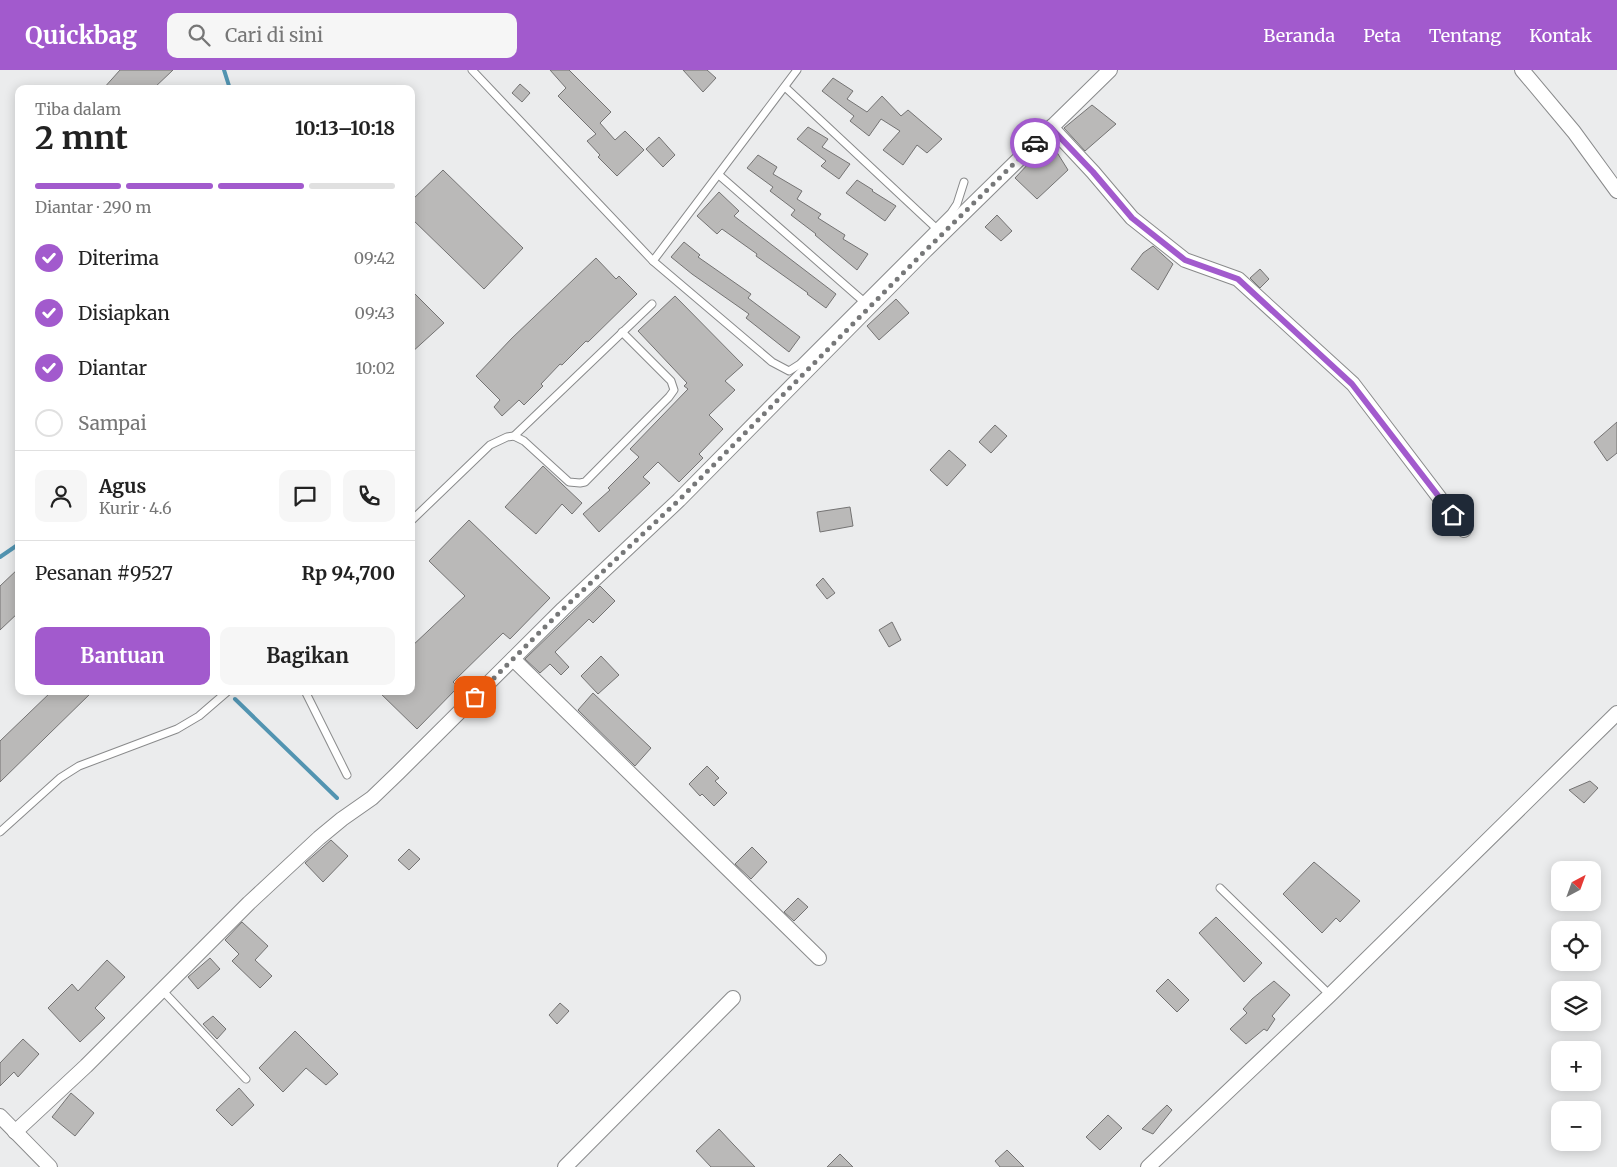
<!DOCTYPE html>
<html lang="id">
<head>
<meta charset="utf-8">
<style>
  :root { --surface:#fff; --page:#f6f6f6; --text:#222; --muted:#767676; --line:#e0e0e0; --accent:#a25acd }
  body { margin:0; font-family:Merriweather,serif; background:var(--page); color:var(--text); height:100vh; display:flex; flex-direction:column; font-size:19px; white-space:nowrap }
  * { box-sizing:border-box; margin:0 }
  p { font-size:16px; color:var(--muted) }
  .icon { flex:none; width:28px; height:28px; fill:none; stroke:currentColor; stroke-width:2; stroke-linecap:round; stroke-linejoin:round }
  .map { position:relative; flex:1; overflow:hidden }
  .panel { position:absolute; left:15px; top:15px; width:400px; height:610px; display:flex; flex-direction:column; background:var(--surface); border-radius:10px; box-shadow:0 2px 12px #0003 }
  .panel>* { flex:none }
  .needle { width:32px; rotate:41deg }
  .fabs { position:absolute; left:1551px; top:791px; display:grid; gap:10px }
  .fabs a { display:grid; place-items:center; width:50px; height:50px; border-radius:10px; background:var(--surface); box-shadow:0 2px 12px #0003; font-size:25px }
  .pin { position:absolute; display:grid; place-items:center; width:42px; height:42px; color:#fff; margin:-21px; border-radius:10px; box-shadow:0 2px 8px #0006 }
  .courier { position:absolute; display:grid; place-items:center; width:50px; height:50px; margin:-25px; border:4px solid #a25acd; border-radius:50%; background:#fff; color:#222; box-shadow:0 1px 6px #0007 }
  .overview em { font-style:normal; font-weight:700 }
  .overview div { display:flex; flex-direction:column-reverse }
  .overview { display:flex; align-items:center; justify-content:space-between; height:85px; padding:0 20px }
  h1 { font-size:32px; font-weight:700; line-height:38px }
  .bar { display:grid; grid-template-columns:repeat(4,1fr); gap:8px 5px; align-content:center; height:60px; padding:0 20px }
  .bar i { height:6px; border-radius:4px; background:var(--line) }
  .bar .active { background:var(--accent) }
  .bar p { grid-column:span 4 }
  .line { display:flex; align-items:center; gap:12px; padding:0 20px; border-top:1px solid var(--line) }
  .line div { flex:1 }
  .round { display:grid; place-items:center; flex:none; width:52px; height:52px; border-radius:10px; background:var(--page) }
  ol { padding:0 20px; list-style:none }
  li { display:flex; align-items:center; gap:15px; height:55px }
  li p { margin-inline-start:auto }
  li .icon { padding:5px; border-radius:50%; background:var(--accent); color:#fff; stroke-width:4 }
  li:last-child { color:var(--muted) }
  li i { width:28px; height:28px; border:2px solid var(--line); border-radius:50% }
  .button { display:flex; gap:10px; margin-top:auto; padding:10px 20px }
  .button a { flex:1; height:58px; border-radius:10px; background:var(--accent); color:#fff; font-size:20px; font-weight:700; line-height:58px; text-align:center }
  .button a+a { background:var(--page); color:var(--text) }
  header { display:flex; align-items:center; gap:30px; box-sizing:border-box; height:70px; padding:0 25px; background:var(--accent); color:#fff }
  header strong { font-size:24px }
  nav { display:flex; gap:28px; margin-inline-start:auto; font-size:18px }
  .search { width:350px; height:45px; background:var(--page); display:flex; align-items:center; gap:12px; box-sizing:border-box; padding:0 18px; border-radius:10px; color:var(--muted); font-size:19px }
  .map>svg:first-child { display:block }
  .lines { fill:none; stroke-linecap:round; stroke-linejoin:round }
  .stream { stroke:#5294b1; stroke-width:4 }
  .building { fill:#bab9b8; stroke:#747373 }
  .service-casing { stroke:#898a8b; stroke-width:9 }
  .minor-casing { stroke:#898a8b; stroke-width:16 }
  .service { stroke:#fff; stroke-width:7 }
  .minor { stroke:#fff; stroke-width:14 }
  .done { stroke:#777879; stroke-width:5; stroke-dasharray:0 9 }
  .route { stroke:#a25acd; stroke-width:6 }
</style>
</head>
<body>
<header>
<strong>Quickbag</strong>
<div class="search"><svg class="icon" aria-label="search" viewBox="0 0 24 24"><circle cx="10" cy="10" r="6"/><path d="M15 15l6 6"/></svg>Cari di sini</div>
<nav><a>Beranda</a><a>Peta</a><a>Tentang</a><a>Kontak</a></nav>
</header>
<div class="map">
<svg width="1617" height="1097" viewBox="0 0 1617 1097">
  <rect width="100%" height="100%" fill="#ebeced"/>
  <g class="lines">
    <g class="stream">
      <path d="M 224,0 L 230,19"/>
      <path d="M 0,487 L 19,474"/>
      <path d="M 235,629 L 337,728"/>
    </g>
  </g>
  <g class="building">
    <path d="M 120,0 L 173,0 L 153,19 L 103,19 Z"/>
    <path d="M 550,0 L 569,0 L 611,42 L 600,53 L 615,70 L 625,61 L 644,80 L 617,106 L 598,87 L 600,85 L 587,71 L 596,64 L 558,26 L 566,18 Z"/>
    <path d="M 683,0 L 707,0 L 716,8 L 703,22 Z"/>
    <path d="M 833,8 L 853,21 L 847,29 L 867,42 L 882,26 L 901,46 L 908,40 L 942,69 L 927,83 L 917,75 L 903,95 L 883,80 L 900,61 L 881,49 L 869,66 L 850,51 L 854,46 L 822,21 Z"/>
    <path d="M 520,14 L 530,23 L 522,32 L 512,23 Z"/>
    <path d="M 1092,35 L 1116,54 L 1085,81 L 1064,58 Z"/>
    <path d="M 808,57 L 828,69 L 822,77 L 850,94 L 839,109 L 821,96 L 826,91 L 797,69 Z"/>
    <path d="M 659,67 L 675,85 L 663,97 L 646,79 Z"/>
    <path d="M 1053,76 L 1068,100 L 1037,129 L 1015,108 L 1031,91 Z"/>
    <path d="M 758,85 L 777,97 L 773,104 L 802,121 L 797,129 L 821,144 L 818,148 L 845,165 L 843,169 L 868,184 L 857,200 L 815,165 L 816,164 L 791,145 L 795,140 L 770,121 L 773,117 L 747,98 Z"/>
    <path d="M 443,100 L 523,178 L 484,219 L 411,148 L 411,131 Z"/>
    <path d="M 857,110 L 873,120 L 872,121 L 896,136 L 885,151 L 846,123 Z"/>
    <path d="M 719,122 L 739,141 L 734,146 L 836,224 L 826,238 L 807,224 L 808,223 L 756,186 L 757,184 L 722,159 L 717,164 L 697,146 Z"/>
    <path d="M 997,145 L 1012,161 L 1001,171 L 985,157 Z"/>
    <path d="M 684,172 L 700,185 L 698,187 L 751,224 L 748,228 L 800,267 L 789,282 L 746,248 L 749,244 L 692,204 L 671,187 Z"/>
    <path d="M 1153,176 L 1173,194 L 1158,220 L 1131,199 L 1143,183 Z"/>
    <path d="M 596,188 L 616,209 L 619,206 L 637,224 L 588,272 L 586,271 L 562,295 L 560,294 L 541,314 L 543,316 L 524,335 L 519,330 L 502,346 L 494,337 L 500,330 L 476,306 L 512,268 Z"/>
    <path d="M 1260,199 L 1269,209 L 1260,218 L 1250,208 Z"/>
    <path d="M 411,220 L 444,253 L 411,283 Z"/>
    <path d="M 675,226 L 743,295 L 725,311 L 735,320 L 709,345 L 723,359 L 699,384 L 703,388 L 679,412 L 658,392 L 643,407 L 650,413 L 599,462 L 583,444 L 610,420 L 608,418 L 639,387 L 630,379 L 688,319 L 684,316 L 687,313 L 638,261 Z"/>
    <path d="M 896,229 L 909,243 L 879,270 L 867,256 Z"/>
    <path d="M 1617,352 L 1617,383 L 1607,391 L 1594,372 Z"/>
    <path d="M 995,355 L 1007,366 L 991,383 L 979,372 Z"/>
    <path d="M 949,380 L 966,395 L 947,416 L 930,400 Z"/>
    <path d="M 543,396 L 582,433 L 572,444 L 562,434 L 536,464 L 505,437 Z"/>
    <path d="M 850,437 L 853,456 L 820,462 L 817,442 Z"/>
    <path d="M 469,450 L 550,528 L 510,569 L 503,563 L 453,612 L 458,617 L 417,659 L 378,621 L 411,621 L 411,577 L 465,526 L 429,491 Z"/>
    <path d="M 19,498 L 19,542 L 0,560 L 0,516 Z"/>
    <path d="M 823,508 L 835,523 L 827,529 L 816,515 Z"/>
    <path d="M 600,516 L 615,531 L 593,553 L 589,549 L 555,582 L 569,597 L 561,605 L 550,594 L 540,603 L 525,589 Z"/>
    <path d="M 892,552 L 901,570 L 889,577 L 879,560 Z"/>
    <path d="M 601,586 L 619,605 L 598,624 L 581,606 Z"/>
    <path d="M 52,621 L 93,621 L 0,712 L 0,671 Z"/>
    <path d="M 593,623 L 651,678 L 635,696 L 578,640 Z"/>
    <path d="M 707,696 L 719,708 L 715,711 L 727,723 L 714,736 L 702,724 L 700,726 L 689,714 Z"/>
    <path d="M 1590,711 L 1598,718 L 1584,733 L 1569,720 Z"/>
    <path d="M 331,770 L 348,786 L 323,812 L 305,793 Z"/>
    <path d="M 752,777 L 767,792 L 751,809 L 735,794 Z"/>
    <path d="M 409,779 L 420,789 L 409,800 L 398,790 Z"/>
    <path d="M 1314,792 L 1360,831 L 1340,852 L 1336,848 L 1322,863 L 1283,824 Z"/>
    <path d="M 798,828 L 808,837 L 794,851 L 784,842 Z"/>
    <path d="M 1216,847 L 1262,893 L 1244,912 L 1199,863 Z"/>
    <path d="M 242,852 L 268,876 L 255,890 L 272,906 L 260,918 L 232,891 L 239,884 L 225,870 Z"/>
    <path d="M 210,888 L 220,899 L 198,919 L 188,907 Z"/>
    <path d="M 107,890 L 125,907 L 95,938 L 105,948 L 80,972 L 48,938 L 72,914 L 78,921 Z"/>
    <path d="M 1168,909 L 1189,930 L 1177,942 L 1156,921 Z"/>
    <path d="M 1274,911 L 1290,925 L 1272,946 L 1275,949 L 1267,961 L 1264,959 L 1246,974 L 1230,959 L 1247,943 L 1243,939 L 1252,929 Z"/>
    <path d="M 560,933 L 569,941 L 557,954 L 549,945 Z"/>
    <path d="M 213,946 L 226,959 L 217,969 L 203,954 Z"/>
    <path d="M 295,961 L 338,1004 L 326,1015 L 306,998 L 283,1022 L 259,998 Z"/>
    <path d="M 23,969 L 39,984 L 18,1007 L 14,1002 L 0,1016 L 0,993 Z"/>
    <path d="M 239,1018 L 254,1035 L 232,1056 L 216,1040 Z"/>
    <path d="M 71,1023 L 94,1043 L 75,1066 L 52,1047 Z"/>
    <path d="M 1167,1035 L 1172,1040 L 1153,1064 L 1142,1059 Z"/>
    <path d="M 1108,1045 L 1122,1058 L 1100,1080 L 1086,1067 Z"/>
    <path d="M 719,1059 L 733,1074 L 755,1097 L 711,1097 L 696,1081 Z"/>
    <path d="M 1007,1080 L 1024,1097 L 1000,1097 L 995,1091 Z"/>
    <path d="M 840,1084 L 853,1097 L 827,1097 Z"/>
  </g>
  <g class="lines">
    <g class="service-casing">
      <g id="service">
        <path d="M 472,0 L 653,191 L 772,292 L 789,301 L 800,294 L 951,143 L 957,134 L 964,112"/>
        <path d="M 785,17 L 937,159"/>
        <path d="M 719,105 L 862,230"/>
        <path d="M 653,191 L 797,0"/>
        <path d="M 514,366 L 652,234"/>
        <path d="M 411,451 L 490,375 L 507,367 L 514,366 L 524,371 L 569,412 L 580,413 L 585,412 L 669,327 L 674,320 L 671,311 L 622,262"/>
        <path d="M 305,621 L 347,705"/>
        <path d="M 0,762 L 60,708 L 79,696 L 177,659 L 199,646 L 228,621"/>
        <path d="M 1220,818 L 1330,925"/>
        <path d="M 162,920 L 246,1009"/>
      </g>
    </g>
    <g class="minor-casing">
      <g id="minor">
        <path d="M 1522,0 L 1574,62 L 1617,121"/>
        <path d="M 1051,57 L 1093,102 L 1132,148 L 1185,190 L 1238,209 L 1353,314 L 1464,460"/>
        <path d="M 513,589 L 819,888"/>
        <path d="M 0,1046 L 50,1097"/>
        <path d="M 15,1062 L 86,996 L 249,833 L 319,768 L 342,749 L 372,728 L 398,703 L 563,539 L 679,430 L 924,182 L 1110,0"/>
        <path d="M 565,1097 L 733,928"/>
        <path d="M 1148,1097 L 1330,925 L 1617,643"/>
      </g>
    </g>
    <use href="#service" class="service"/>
    <use href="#minor" class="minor"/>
  </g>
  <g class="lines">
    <path class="done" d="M 475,627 L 563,539 L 679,430 L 924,182 L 1035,73"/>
    <path class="route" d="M 1035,73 L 1051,58 L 1093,102 L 1132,148 L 1185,190 L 1238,209 L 1352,314 L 1453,445"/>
  </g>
</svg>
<div class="fabs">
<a><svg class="needle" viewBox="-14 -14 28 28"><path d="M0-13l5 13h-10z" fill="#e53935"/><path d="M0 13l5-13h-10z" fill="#767676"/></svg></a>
<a><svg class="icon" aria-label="locate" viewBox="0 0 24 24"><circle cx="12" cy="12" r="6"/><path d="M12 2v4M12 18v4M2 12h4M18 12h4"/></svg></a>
<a><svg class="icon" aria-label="layers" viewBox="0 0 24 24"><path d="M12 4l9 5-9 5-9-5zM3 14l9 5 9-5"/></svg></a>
<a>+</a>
<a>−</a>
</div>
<div class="pin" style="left:475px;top:627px;background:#ea580c"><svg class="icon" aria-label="bag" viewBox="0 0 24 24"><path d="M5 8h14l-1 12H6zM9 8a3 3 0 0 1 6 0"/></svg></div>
<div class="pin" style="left:1453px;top:445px;background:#1f2937"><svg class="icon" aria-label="home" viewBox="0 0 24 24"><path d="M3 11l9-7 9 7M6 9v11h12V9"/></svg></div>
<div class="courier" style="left:1035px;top:73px"><svg class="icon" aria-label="car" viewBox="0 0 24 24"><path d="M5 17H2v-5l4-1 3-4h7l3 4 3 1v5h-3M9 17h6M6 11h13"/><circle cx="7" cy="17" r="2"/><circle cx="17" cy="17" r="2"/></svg></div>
<section class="panel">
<div class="overview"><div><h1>2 mnt</h1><p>Tiba dalam</p></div><em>10:13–10:18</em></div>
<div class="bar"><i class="active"></i><i class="active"></i><i class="active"></i><i></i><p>Diantar · 290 m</p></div>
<ol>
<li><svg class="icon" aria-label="check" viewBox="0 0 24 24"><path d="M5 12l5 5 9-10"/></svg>Diterima<p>09:42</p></li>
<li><svg class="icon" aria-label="check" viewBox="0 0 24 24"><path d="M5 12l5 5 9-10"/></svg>Disiapkan<p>09:43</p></li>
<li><svg class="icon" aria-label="check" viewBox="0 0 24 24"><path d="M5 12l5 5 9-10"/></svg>Diantar<p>10:02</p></li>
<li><i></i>Sampai</li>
</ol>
<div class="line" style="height:90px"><a class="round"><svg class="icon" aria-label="person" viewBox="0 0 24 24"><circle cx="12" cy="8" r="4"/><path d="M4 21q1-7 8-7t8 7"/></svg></a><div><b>Agus</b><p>Kurir · 4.6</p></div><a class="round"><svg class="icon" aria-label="chat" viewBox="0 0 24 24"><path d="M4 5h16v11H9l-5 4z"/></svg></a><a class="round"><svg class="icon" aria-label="phone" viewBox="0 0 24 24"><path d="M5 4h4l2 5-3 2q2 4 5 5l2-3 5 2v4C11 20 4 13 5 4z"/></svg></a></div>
<div class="line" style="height:65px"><div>Pesanan #9527</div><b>Rp 94,700</b></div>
<div class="button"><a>Bantuan</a><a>Bagikan</a></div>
</section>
</div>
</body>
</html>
